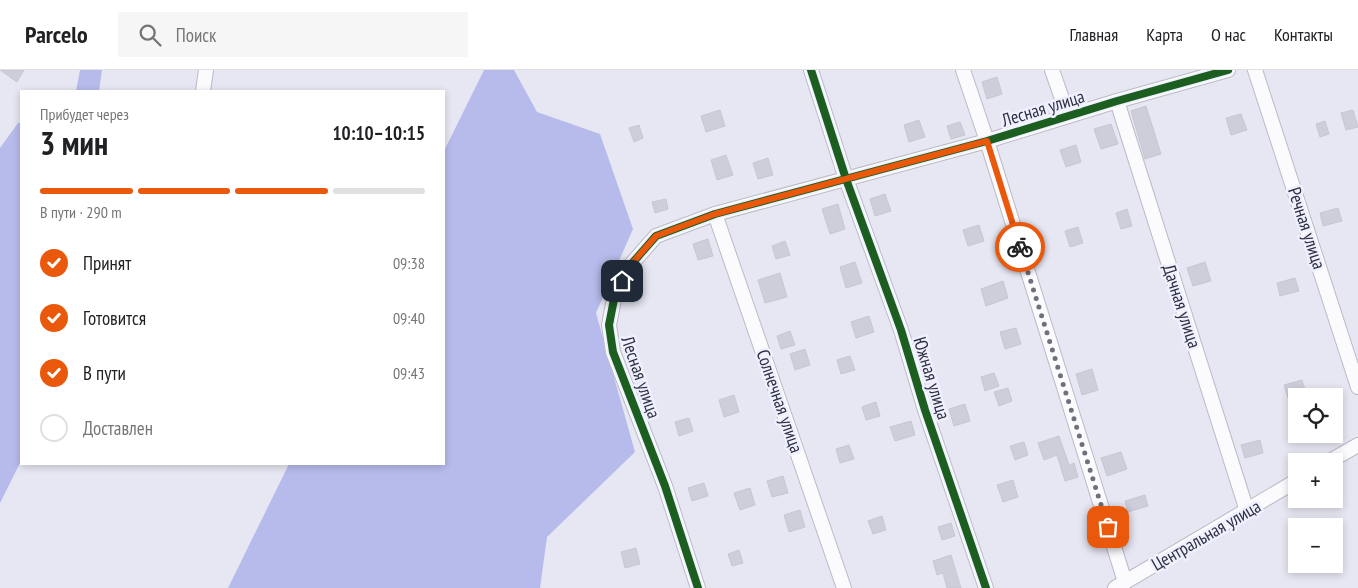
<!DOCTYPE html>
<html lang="ru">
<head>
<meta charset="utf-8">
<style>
  :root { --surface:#fff; --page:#f6f6f6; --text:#202124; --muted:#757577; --line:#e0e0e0; --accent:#ea580c }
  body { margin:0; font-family:"PT Sans Narrow",sans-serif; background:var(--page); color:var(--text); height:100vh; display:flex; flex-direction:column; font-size:19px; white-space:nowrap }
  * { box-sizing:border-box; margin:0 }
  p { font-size:16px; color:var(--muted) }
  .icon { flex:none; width:28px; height:28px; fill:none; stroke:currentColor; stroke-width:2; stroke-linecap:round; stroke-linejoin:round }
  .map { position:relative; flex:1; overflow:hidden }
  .sheet { position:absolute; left:20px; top:20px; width:425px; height:375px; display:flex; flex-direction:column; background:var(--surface); border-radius:0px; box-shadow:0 2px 8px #0003 }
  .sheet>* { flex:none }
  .fabs { position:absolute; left:1288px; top:318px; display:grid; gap:10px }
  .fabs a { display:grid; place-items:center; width:55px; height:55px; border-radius:0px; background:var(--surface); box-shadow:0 2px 8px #0003; font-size:25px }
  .pin { position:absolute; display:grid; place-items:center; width:42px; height:42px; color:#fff; margin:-21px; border-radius:10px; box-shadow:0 2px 8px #0006 }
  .courier { position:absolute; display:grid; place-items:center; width:50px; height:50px; margin:-25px; border:4px solid #ea580c; border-radius:50%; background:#fff; color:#222; box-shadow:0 1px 6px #0007 }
  .head em { font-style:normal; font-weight:700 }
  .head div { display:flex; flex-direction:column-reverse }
  .head { display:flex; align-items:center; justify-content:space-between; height:85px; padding:0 20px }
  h1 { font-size:32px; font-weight:700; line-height:38px }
  .bar { display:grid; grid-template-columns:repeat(4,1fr); gap:8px 5px; align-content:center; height:60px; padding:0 20px }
  .bar i { height:6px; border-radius:4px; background:var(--line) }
  .bar .selected { background:var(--accent) }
  .bar p { grid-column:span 4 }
  ol { padding:0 20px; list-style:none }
  li { display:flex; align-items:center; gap:15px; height:55px }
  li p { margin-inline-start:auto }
  li .icon { padding:5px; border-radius:50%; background:var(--accent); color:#fff; stroke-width:4 }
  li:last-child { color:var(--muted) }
  li i { width:28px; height:28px; border:2px solid var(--line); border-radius:50% }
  header { display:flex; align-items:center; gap:30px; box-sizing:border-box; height:70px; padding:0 25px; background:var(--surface); border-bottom:1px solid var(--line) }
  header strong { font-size:24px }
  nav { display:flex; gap:28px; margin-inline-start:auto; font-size:18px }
  .search { width:350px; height:45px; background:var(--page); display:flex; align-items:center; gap:12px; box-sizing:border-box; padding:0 18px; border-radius:0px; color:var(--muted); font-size:19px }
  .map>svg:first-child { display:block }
  .forest { fill:#b7bbeb }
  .building { fill:#cdceda; stroke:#c5c7d2 }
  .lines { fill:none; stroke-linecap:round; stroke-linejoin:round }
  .minor-casing { stroke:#babbc7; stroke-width:16 }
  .minor { stroke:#fbfbfd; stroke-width:14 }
  .cycleway-casing { stroke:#eef0ff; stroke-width:11 }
  .cycleway { stroke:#1b5e20; stroke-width:8 }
  .done { stroke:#6f707d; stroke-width:5; stroke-dasharray:0 9 }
  .route { stroke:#ea580c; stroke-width:6 }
  .labels { text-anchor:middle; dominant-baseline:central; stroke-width:5; stroke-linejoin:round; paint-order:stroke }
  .street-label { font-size:18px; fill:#2f303e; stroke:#eef0ff }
</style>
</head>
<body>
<header>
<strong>Parcelo</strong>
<div class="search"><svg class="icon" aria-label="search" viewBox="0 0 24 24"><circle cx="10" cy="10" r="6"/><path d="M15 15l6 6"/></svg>Поиск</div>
<nav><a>Главная</a><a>Карта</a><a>О нас</a><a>Контакты</a></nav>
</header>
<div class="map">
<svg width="1358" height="518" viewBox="0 0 1358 518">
  <rect width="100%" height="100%" fill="#e6e7f2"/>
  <g class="forest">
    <path d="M 80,0 L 102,0 L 99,21 L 76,21 Z"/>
    <path d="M 484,0 L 514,0 L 537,42 L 600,64 L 633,159 L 596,243 L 635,382 L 547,467 L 540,518 L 228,518 L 289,394 L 444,394 L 444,81 Z"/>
    <path d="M 18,53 L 21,53 L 21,391 L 0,433 L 0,78 Z"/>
  </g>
  <g class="building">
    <path d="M 0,0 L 24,0 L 17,12 Z"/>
    <path d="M 997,7 L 1002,24 L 987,29 L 982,12 Z"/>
    <path d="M 1146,36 L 1161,84 L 1145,89 L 1131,41 Z"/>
    <path d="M 720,40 L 725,56 L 706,62 L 701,46 Z"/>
    <path d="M 1353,40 L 1358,57 L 1346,60 L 1341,43 Z"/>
    <path d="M 1241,44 L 1247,60 L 1231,65 L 1226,48 Z"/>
    <path d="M 919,50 L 925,67 L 909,72 L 904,55 Z"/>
    <path d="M 1325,51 L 1329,64 L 1320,67 L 1316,54 Z"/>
    <path d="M 960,52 L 965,65 L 951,69 L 947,56 Z"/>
    <path d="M 1111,54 L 1118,74 L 1101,79 L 1094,59 Z"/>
    <path d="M 639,55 L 643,68 L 634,72 L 629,58 Z"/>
    <path d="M 1076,75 L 1081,92 L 1066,97 L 1060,80 Z"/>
    <path d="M 726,85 L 733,105 L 717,110 L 711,90 Z"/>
    <path d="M 768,88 L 773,105 L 758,109 L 753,93 Z"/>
    <path d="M 885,124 L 891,141 L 875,146 L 870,129 Z"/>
    <path d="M 666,129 L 668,139 L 655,143 L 652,132 Z"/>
    <path d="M 838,134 L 845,159 L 830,164 L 822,139 Z"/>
    <path d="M 1338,138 L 1342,151 L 1323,156 L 1320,143 Z"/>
    <path d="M 1127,139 L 1132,156 L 1121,159 L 1116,143 Z"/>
    <path d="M 979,155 L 984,171 L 968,176 L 963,160 Z"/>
    <path d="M 1078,157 L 1083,173 L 1070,177 L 1065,161 Z"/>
    <path d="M 708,169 L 713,186 L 698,190 L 693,174 Z"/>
    <path d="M 785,171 L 790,185 L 776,189 L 772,176 Z"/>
    <path d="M 855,192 L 862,213 L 846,218 L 840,197 Z"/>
    <path d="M 1205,192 L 1211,211 L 1193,216 L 1187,198 Z"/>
    <path d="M 780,203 L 787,227 L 765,233 L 758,210 Z"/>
    <path d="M 1295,208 L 1299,221 L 1280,226 L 1277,213 Z"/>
    <path d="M 1003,211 L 1008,228 L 986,236 L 981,219 Z"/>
    <path d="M 869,246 L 874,262 L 856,268 L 851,252 Z"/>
    <path d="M 1016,258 L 1021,274 L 1005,279 L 1000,262 Z"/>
    <path d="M 790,261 L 795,275 L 781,279 L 777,266 Z"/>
    <path d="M 805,279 L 810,295 L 795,300 L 790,284 Z"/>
    <path d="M 850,286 L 855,300 L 841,304 L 837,290 Z"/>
    <path d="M 1092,299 L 1098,320 L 1082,325 L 1076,304 Z"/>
    <path d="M 994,303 L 999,316 L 985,321 L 981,307 Z"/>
    <path d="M 1302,310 L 1306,323 L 1288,328 L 1284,315 Z"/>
    <path d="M 1008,318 L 1012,331 L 999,336 L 994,322 Z"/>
    <path d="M 734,325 L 739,342 L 724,347 L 719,330 Z"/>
    <path d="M 876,332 L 880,346 L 866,350 L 862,337 Z"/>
    <path d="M 965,334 L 970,351 L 954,356 L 949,339 Z"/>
    <path d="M 689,348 L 693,361 L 679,366 L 675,352 Z"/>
    <path d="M 911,351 L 915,365 L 895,371 L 890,357 Z"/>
    <path d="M 1059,366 L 1069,395 L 1074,393 L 1078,407 L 1065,411 L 1057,385 L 1044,390 L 1038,373 Z"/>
    <path d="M 1260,370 L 1263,383 L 1245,388 L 1241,375 Z"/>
    <path d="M 1024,372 L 1028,385 L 1015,390 L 1010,376 Z"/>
    <path d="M 849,375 L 854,389 L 840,393 L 836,379 Z"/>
    <path d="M 1121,382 L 1127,399 L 1107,406 L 1101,388 Z"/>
    <path d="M 783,406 L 788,423 L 772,427 L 767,411 Z"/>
    <path d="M 1013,410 L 1018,427 L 1003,432 L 997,415 Z"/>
    <path d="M 704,413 L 708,426 L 692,431 L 688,418 Z"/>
    <path d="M 750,418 L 755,435 L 740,440 L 734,423 Z"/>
    <path d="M 1145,425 L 1148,436 L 1128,442 L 1125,431 Z"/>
    <path d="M 800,440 L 805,457 L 789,462 L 784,445 Z"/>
    <path d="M 882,446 L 886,460 L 873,464 L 868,451 Z"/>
    <path d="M 951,453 L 955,466 L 942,470 L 938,457 Z"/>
    <path d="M 636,478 L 640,494 L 625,498 L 621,482 Z"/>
    <path d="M 739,480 L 743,493 L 732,496 L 728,484 Z"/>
    <path d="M 951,485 L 961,518 L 947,518 L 943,503 L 937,505 L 933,491 Z"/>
  </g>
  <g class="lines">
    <g class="minor-casing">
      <g id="minor">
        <path d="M 811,0 L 846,109 L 901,260 L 925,340 L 986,518"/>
        <path d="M 963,0 L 987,71 L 1125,512"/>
        <path d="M 1052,0 L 1068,46"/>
        <path d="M 1255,0 L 1358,317"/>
        <path d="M 203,21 L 206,0"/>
        <path d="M 1117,31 L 1247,441"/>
        <path d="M 715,144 L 844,518"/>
        <path d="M 1330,391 L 1358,375"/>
        <path d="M 698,518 L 665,416 L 613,282 L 609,255 L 615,224 L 628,198 L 656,166 L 715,144 L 987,71 L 1117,31 L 1228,0"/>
        <path d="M 1115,518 L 1296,411"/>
      </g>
    </g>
    <use href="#minor" class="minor"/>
    <g class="cycleway-casing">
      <g id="cycleway">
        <path d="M 811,0 L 846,109 L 901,260 L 925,340 L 986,518"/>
        <path d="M 698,518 L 665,416 L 613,282 L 609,255 L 615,224 L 628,198 L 656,166 L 715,144 L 987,71 L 1117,31 L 1228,0"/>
      </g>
    </g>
    <use href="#cycleway" class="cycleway"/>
  </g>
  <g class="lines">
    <path class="done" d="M 1020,177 L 1108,457"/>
    <path class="route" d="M 622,211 L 628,198 L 656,166 L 715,144 L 987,71 L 1020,177"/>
  </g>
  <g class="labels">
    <g class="street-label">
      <text transform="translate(1043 38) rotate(-17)">Лесная улица</text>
      <text transform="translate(1307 158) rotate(72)">Речная улица</text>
      <text transform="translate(1182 236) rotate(72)">Дачная улица</text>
      <text transform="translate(641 307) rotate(71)">Лесная улица</text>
      <text transform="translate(932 308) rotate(73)">Южная улица</text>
      <text transform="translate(780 331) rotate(71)">Солнечная улица</text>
      <text transform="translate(1206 465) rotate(-30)">Центральная улица</text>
    </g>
  </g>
</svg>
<div class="fabs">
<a><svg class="icon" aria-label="locate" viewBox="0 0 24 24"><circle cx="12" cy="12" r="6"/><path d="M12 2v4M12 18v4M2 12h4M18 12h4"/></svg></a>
<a>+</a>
<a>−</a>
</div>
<div class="pin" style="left:1108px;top:457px;background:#ea580c"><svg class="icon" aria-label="bag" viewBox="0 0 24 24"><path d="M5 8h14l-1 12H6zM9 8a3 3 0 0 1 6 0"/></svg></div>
<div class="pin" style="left:622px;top:211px;background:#1f2937"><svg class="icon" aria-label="home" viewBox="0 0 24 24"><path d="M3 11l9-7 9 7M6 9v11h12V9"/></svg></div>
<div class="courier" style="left:1020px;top:177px"><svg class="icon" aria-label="bike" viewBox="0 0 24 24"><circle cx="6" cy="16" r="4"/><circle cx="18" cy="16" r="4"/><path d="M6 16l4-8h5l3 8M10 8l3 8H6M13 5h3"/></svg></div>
<section class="sheet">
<div class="head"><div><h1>3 мин</h1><p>Прибудет через</p></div><em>10:10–10:15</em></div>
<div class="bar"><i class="selected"></i><i class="selected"></i><i class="selected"></i><i></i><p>В пути · 290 m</p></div>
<ol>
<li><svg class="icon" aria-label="check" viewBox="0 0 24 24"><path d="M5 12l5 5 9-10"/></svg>Принят<p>09:38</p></li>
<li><svg class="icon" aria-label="check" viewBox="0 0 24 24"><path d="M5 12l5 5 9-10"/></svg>Готовится<p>09:40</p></li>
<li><svg class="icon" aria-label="check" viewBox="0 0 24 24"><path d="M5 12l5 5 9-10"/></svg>В пути<p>09:43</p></li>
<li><i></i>Доставлен</li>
</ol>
</section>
</div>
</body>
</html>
